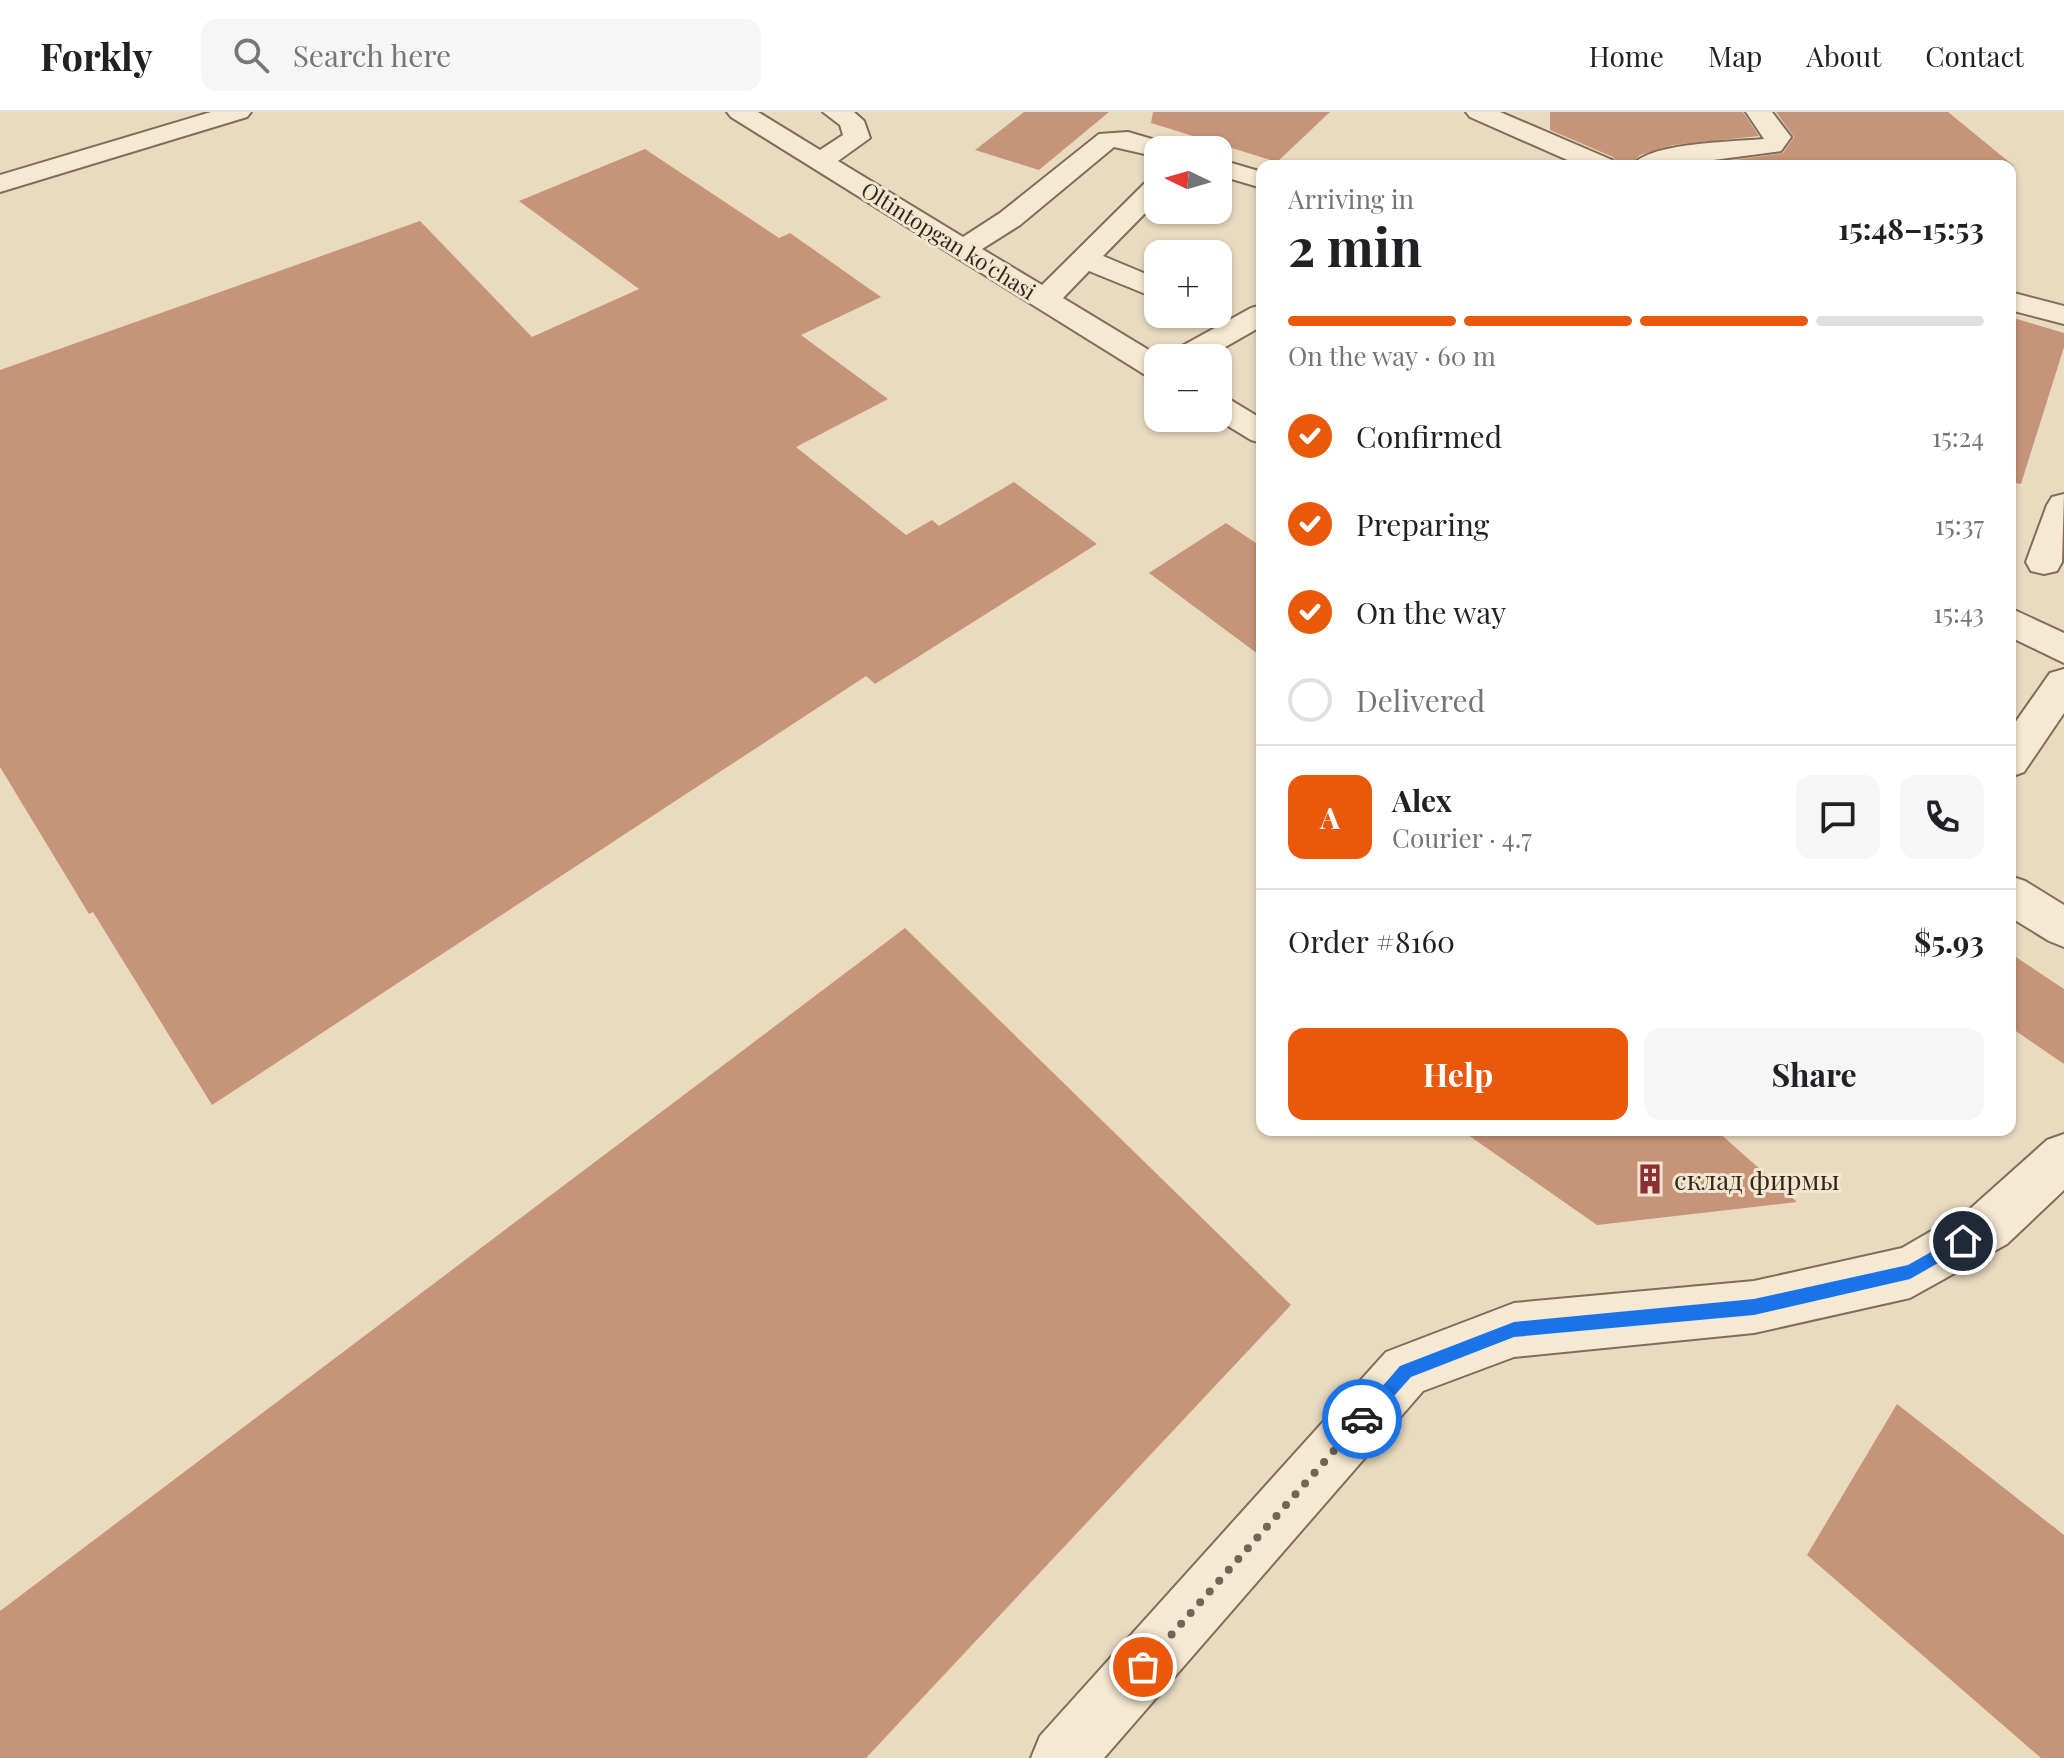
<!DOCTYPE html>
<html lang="en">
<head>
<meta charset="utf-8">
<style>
  :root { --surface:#fff; --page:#f6f6f6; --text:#202124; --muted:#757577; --line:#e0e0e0; --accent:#ea580c }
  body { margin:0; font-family:"Playfair Display",serif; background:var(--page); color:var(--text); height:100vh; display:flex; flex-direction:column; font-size:30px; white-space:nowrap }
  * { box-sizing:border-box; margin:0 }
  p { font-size:26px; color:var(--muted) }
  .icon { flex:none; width:44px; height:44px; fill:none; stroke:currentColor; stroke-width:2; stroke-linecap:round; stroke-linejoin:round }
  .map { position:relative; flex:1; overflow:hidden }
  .side { position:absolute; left:1256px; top:48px; width:760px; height:976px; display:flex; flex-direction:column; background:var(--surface); border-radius:16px; box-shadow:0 2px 6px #0004 }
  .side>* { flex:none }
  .needle { width:52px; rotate:275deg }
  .controls { position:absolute; left:1144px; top:24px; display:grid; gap:16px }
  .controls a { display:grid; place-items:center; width:88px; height:88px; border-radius:16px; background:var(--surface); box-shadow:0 2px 6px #0004; font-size:40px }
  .pin { position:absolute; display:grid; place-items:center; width:68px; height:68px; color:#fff; margin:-34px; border:4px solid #fff; border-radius:50%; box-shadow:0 2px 8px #0007 }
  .courier { position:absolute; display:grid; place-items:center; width:80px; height:80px; margin:-40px; border:6px solid #1a73e8; border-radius:50%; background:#fff; color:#222; box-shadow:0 2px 10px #0007 }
  .head em { font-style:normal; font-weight:700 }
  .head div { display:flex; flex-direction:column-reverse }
  .head { display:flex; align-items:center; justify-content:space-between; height:136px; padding:0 32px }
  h1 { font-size:52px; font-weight:700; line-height:60px }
  .bar { display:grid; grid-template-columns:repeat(4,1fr); gap:12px 8px; align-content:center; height:96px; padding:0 32px }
  .bar i { height:10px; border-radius:6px; background:var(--line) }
  .bar .active { background:var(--accent) }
  .bar p { grid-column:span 4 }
  .line { display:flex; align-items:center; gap:20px; padding:0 32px; border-top:2px solid var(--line) }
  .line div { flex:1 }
  .round { display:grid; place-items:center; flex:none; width:84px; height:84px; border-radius:16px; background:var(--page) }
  ol { padding:0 32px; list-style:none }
  li { display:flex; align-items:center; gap:24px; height:88px }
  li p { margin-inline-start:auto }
  li .icon { padding:8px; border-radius:50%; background:var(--accent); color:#fff; stroke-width:4 }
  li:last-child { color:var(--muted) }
  li i { width:44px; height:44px; border:4px solid var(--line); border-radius:50% }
  .cta { display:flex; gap:16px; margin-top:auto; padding:16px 32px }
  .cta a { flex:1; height:92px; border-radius:16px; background:var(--accent); color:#fff; font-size:32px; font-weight:700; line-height:92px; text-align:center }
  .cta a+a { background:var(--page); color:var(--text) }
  header { display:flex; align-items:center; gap:48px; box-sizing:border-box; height:112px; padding:0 40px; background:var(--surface); border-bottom:2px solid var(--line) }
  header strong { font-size:38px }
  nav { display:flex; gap:44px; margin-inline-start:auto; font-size:28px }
  .search { width:560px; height:72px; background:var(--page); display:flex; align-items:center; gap:20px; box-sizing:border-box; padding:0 28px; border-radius:16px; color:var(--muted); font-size:30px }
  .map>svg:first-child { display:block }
  .building { fill:#c69478 }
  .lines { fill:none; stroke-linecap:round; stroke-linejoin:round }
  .minor-casing { stroke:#826c59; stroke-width:4 }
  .minor { fill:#f6e9d3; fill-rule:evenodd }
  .route { fill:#1a73e8 }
  .done { stroke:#736556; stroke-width:8; stroke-dasharray:0 14.4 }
  .labels { text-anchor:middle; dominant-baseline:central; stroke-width:6; stroke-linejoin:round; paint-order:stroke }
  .far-street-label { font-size:22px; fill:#33261d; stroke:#f2e6cf }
  .poi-label { font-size:26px; fill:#33261d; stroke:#f2e6cf; text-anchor:start }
</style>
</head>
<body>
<header>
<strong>Forkly</strong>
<div class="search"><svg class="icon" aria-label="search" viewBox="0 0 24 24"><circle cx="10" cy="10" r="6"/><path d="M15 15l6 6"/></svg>Search here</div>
<nav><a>Home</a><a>Map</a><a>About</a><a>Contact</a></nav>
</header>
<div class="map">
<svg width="2064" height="1646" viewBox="0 0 2064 1646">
  <rect width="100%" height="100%" fill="#eadbc0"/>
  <g class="building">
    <path d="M 1024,0 L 1109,0 L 1039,58 L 975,38 Z"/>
    <path d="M 1153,0 L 1330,0 L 1277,50 L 1151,11 Z"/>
    <path d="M 1550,0 L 1743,0 L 1759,24 L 1673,33 L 1640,43 L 1629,54 L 1619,54 L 1613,45 L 1550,18 Z"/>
    <path d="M 1776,0 L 1948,0 L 2014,54 L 1691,54 L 1783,41 L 1794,25 Z"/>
    <path d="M 645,37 L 779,126 L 790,121 L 881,185 L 801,223 L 888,287 L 796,335 L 906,423 L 932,408 L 939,414 L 1014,370 L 1097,432 L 875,572 L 866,564 L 212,993 L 93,800 L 89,802 L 0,655 L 0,258 L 420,109 L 532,225 L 639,177 L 519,89 Z"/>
    <path d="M 2010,205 L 2064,221 L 2064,235 L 2021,372 L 2010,370 Z"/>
    <path d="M 1226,411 L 1262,435 L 1262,545 L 1149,461 Z"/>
    <path d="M 905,816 L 1291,1193 L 866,1646 L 0,1646 L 0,1499 Z"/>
    <path d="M 2010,841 L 2064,877 L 2064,952 L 2010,915 Z"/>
    <path d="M 1461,1018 L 1716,1018 L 1797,1090 L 1597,1113 Z"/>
    <path d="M 1897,1292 L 2064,1423 L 2064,1646 L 2041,1646 L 1807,1443 Z"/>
  </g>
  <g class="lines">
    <g class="minor-casing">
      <g id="minor">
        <path d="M 211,0 L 251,0 L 247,5 L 0,80 L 0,63 Z"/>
        <path d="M 727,0 L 758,0 L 820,38 L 843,23 L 840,13 L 823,0 L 854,0 L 864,9 L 870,26 L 838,49 L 963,125 L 1000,101 L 1099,22 L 1128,20 L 1169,32 L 1173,38 L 1158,38 L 1158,45 L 1114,35 L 1020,113 L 982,137 L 1042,173 L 1149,67 L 1158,65 L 1158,88 L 1103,144 L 1158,167 L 1158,187 L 1089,159 L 1063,186 L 1162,246 L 1158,246 L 1158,266 L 1147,264 L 731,5 Z"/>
        <path d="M 1466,0 L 1500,0 L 1612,48 L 1616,54 L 1581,54 L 1470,5 Z"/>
        <path d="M 1746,0 L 1772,0 L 1791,25 L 1781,39 L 1668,54 L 1632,54 C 1649,30 1734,30 1764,27 Z"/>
        <path d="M 1218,47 L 1262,60 L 1262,76 L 1218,63 Z"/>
        <path d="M 2010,180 L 2064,194 L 2064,212 L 2010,198 Z"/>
        <path d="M 1262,193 L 1262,214 L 1206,246 L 1169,246 L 1173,239 L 1251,196 Z"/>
        <path d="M 1218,284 L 1229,287 L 1262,307 L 1262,331 L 1251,328 L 1215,306 L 1218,306 Z"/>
        <path d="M 2064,382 L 2062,450 L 2057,459 L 2044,462 L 2031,459 L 2026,450 L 2047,393 L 2052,385 Z"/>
        <path d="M 2010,496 L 2064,521 L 2064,551 L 2010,525 Z"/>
        <path d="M 2064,557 L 2064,601 L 2024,660 L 2010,665 L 2010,618 L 2050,561 Z"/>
        <path d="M 2010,764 L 2025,769 L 2064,793 L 2064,835 L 2049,829 L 2010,805 Z"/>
        <path d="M 2064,1022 L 2064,1078 L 2007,1132 L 1910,1186 L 1754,1221 L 1514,1245 L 1423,1279 L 1104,1646 L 1031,1646 L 1040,1624 L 1386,1240 L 1514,1191 L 1754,1169 L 1902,1136 L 1971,1096 L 2047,1028 Z"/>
      </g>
    </g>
    <use href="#minor" class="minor"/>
  </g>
  <path class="route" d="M 1963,1122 L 1968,1124 L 1968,1134 L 1910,1167 L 1754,1203 L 1514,1225 L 1411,1265 L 1368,1313 L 1362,1316 L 1354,1307 L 1400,1254 L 1514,1210 L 1754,1187 L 1908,1153 Z"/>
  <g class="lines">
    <path class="done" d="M 1143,1555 L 1362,1307"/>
  </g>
  <defs>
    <g id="building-bare" transform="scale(2.4)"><path d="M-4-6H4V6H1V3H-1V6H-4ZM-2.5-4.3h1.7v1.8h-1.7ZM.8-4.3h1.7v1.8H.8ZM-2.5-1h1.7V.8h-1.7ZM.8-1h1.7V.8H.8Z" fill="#8d2d34" stroke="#f2e6cf" stroke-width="2.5" paint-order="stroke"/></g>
  </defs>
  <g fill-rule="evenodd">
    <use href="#building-bare" x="1650" y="1067"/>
  </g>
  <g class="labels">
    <g class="far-street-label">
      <text transform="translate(949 128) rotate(32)">Oltintopgan ko'chasi</text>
    </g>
    <g class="poi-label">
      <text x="1674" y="1067">склад фирмы</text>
    </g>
  </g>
</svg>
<div class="controls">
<a><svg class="needle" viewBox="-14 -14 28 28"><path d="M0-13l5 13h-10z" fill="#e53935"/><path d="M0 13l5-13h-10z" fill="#757577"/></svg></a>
<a>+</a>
<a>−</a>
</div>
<div class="pin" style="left:1143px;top:1555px;background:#ea580c"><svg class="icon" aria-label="bag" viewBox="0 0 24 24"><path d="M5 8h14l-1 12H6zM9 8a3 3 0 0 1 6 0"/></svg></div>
<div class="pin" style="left:1963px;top:1129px;background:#1f2937"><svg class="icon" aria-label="home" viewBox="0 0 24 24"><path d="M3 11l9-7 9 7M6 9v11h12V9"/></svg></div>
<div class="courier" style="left:1362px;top:1307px"><svg class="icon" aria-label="car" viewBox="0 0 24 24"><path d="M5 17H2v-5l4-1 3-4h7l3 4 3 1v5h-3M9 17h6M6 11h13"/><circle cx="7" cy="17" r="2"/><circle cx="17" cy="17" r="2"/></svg></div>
<section class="side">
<div class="head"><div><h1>2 min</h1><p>Arriving in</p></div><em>15:48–15:53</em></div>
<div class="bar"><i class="active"></i><i class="active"></i><i class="active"></i><i></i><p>On the way · 60 m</p></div>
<ol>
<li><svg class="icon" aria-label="check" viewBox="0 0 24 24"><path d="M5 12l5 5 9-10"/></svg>Confirmed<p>15:24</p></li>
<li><svg class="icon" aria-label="check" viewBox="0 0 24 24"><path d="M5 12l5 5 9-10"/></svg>Preparing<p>15:37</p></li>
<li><svg class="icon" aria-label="check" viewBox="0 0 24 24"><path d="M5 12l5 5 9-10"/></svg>On the way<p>15:43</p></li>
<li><i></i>Delivered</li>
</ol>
<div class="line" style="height:144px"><b class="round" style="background:var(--accent);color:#fff">A</b><div><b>Alex</b><p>Courier · 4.7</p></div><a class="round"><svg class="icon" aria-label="chat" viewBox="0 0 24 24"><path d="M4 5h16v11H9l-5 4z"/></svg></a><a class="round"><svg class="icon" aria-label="phone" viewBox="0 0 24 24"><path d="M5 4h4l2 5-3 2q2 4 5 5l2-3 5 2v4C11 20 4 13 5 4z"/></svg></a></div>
<div class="line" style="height:104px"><div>Order #8160</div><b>$5.93</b></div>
<div class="cta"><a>Help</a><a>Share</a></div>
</section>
</div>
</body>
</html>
